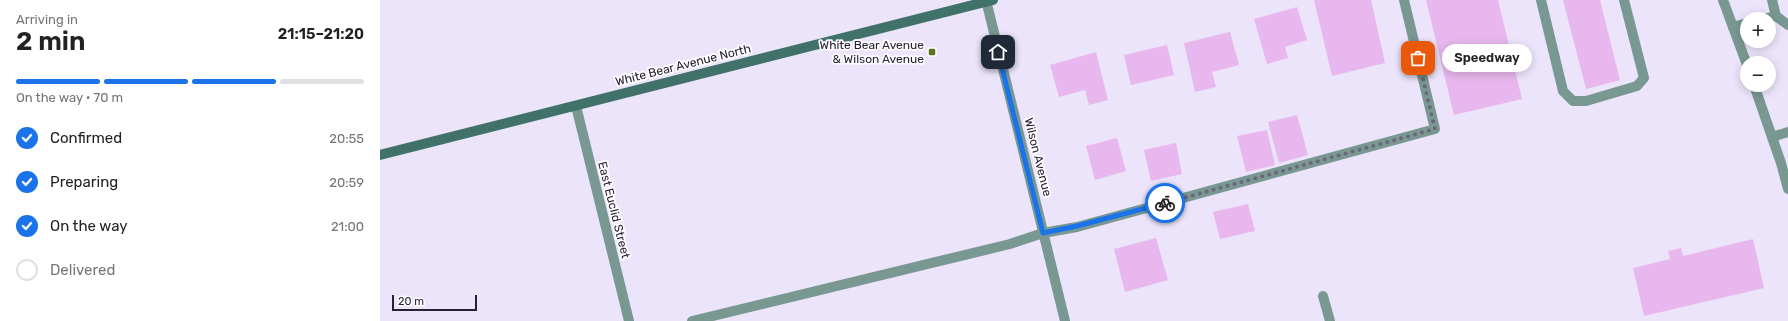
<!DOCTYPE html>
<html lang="en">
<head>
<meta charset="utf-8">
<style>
  :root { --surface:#fff; --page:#f6f6f6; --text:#222; --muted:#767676; --line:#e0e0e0; --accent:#1a73e8 }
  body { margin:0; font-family:Rubik,sans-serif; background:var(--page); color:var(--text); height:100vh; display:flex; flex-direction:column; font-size:15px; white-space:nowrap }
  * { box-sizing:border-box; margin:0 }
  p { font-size:13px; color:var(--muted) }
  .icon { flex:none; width:22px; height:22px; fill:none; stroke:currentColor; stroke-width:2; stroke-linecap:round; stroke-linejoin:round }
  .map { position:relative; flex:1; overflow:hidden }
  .sheet { display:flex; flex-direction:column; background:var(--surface); width:380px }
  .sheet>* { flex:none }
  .controls { position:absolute; left:1360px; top:12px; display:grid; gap:8px }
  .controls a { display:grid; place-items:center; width:36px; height:36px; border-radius:50%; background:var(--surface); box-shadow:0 2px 10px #0003; font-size:20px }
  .scale { position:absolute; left:12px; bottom:10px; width:85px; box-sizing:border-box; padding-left:4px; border:2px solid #282035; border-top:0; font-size:11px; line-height:14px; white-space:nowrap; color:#282035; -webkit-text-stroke:3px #fff; paint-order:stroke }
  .pin { position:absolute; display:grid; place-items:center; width:34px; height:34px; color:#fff; margin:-17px; border-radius:8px; box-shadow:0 2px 6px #0006 }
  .courier { position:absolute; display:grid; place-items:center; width:40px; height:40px; margin:-20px; border:3px solid #1a73e8; border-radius:50%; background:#fff; color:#222; box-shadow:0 1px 5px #0007 }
  .bubble { position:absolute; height:28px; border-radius:14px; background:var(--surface); box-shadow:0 2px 10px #0003; font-size:13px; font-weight:600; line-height:28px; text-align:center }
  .headline em { font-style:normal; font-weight:600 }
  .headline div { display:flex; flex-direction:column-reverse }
  .headline { display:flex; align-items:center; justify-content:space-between; height:68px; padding:0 16px }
  h1 { font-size:26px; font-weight:600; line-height:30px }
  .bar { display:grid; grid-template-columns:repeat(4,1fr); gap:6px 4px; align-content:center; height:48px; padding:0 16px }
  .bar i { height:5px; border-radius:3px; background:var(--line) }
  .bar .active { background:var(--accent) }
  .bar p { grid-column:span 4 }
  ol { padding:0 16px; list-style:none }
  li { display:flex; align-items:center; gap:12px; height:44px }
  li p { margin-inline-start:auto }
  li .icon { padding:4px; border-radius:50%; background:var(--accent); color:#fff; stroke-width:4 }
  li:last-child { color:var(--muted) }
  li i { width:22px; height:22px; border:2px solid var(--line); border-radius:50% }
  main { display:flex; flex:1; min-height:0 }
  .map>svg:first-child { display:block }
  .building { fill:#e7b7ed }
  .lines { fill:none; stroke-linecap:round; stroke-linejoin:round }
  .service { stroke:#799892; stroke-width:10 }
  .minor { stroke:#799892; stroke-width:10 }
  .secondary { stroke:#41726a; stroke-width:10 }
  .done { stroke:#6d657a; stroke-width:4; stroke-dasharray:0 7.2 }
  .route { stroke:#1a73e8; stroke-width:5 }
  .poi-dot { fill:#5d7121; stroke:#fff; stroke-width:1.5 }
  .labels { text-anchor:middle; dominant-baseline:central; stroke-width:3.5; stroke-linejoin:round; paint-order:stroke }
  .poi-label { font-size:12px; fill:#282035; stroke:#fff; text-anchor:end }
  .street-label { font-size:12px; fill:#282035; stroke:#fff }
</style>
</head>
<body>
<main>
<section class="sheet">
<div class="headline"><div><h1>2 min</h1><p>Arriving in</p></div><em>21:15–21:20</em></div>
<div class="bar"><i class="active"></i><i class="active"></i><i class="active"></i><i></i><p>On the way · 70 m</p></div>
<ol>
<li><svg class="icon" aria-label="check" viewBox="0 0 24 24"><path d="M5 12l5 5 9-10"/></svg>Confirmed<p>20:55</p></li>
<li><svg class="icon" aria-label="check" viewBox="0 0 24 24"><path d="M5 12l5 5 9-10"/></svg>Preparing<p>20:59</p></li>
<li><svg class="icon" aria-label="check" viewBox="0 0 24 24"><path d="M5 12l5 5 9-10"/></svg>On the way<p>21:00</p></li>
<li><i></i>Delivered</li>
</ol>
</section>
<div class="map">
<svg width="1408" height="321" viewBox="0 0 1408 321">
  <rect width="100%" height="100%" fill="#ece4fb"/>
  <g class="building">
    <path d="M 934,0 L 991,0 L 1005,63 L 952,76 Z"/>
    <path d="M 1046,0 L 1118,0 L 1142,99 L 1074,115 Z"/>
    <path d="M 1183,0 L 1220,0 L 1240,80 L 1206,89 Z"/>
    <path d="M 917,7 L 927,40 L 905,47 L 908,58 L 887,64 L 874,19 Z"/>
    <path d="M 850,32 L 859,65 L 832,72 L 836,87 L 815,92 L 804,43 Z"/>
    <path d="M 787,45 L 794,75 L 751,85 L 744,55 Z"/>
    <path d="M 716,52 L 728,100 L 709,105 L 705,90 L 679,97 L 670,65 Z"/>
    <path d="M 917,115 L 928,155 L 899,163 L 888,122 Z"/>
    <path d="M 887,130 L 895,165 L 866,172 L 857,136 Z"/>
    <path d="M 737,138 L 746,171 L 715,180 L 706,146 Z"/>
    <path d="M 796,143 L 802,174 L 771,181 L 764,150 Z"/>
    <path d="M 868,204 L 875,231 L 840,239 L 833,212 Z"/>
    <path d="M 776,238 L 788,280 L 745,292 L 734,249 Z"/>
    <path d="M 1373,239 L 1384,288 L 1264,316 L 1253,268 L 1290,259 L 1288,251 L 1301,248 L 1303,256 Z"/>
  </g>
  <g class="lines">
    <g class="service">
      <path d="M 1161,0 L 1183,91 L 1193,101 L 1206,101 L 1257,86 L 1264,78 L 1244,0"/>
      <path d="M 1392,0 L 1396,16 L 1408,25"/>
      <path d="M 1383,19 L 1396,16"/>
      <path d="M 1353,27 L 1367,23"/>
      <path d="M 1392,137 L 1408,132"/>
      <path d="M 943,296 L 950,321"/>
      <path d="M 312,321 L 630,244 L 663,233 L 697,227 L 1055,129 L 1024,0"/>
    </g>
    <g class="minor">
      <path d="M 606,0 L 685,321"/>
      <path d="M 1343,0 L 1367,65"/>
      <path d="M 1374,85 L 1401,163 L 1408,189"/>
      <path d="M 196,106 L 249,321"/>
    </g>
    <path class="secondary" d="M 0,155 L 613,0"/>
  </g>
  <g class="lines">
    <path class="done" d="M 785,203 L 1055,129 L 1038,58"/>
    <path class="route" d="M 618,52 L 663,233 L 697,226 L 785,203"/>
  </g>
  <rect class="poi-dot" x="548" y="48" width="8" height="8" rx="2"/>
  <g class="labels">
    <g class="poi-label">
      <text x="544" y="45">White Bear Avenue<tspan x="544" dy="14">&amp; Wilson Avenue</tspan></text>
    </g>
    <g class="street-label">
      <text transform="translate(303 65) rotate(-14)">White Bear Avenue North</text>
      <text transform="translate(658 157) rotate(76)">Wilson Avenue</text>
      <text transform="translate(234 210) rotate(76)">East Euclid Street</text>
    </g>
  </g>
</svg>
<div class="controls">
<a>+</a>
<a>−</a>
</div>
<div class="scale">20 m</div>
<div class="pin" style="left:1038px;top:58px;background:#ea580c"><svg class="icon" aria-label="bag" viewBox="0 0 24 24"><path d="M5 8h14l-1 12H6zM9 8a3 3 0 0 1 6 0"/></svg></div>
<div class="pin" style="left:618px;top:52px;background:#1f2937"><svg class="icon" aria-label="home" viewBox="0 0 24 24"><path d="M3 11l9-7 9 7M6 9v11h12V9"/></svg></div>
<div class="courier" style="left:785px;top:203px"><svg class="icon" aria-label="bike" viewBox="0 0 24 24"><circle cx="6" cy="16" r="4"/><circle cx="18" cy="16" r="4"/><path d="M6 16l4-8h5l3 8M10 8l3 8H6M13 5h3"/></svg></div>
<div class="bubble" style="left:1062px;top:44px;width:90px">Speedway</div>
</div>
</main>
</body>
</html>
